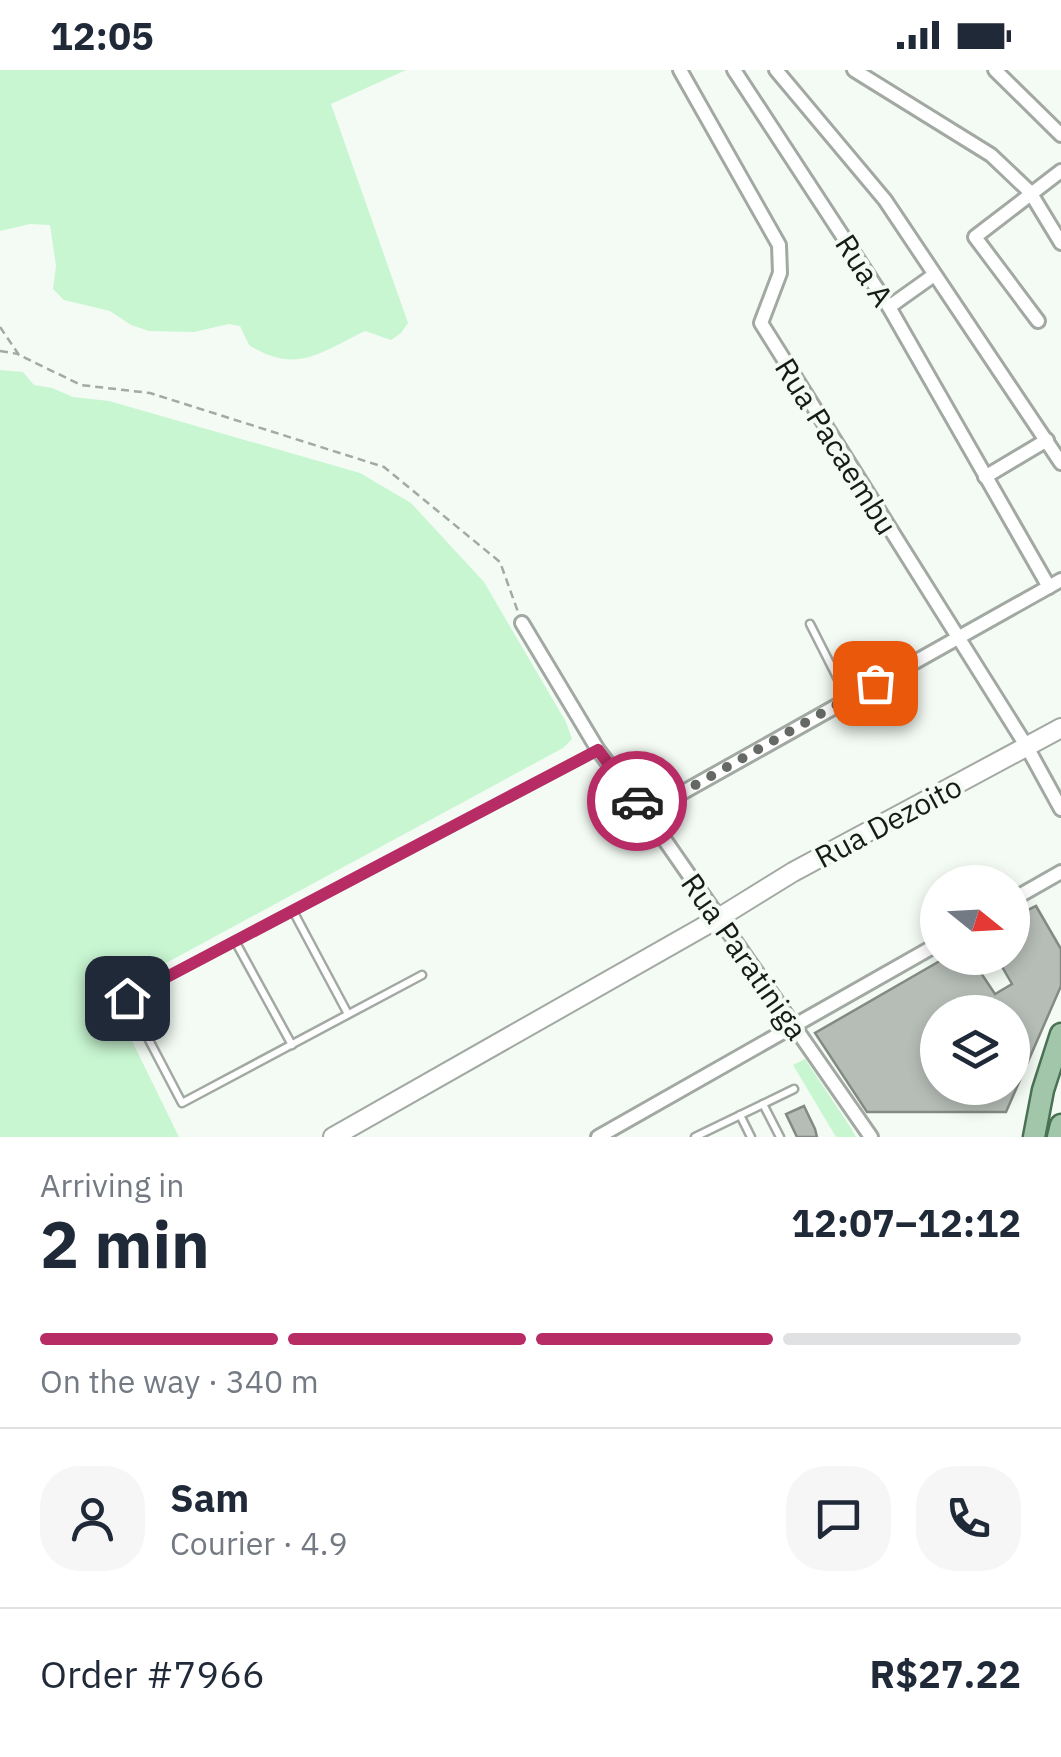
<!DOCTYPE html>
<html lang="en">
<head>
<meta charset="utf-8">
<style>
  :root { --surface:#fff; --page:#f6f6f7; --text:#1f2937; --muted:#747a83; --line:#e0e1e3; --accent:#b72c65 }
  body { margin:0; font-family:"IBM Plex Sans",sans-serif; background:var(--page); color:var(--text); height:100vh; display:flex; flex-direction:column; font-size:38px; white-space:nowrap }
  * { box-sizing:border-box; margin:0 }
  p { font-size:32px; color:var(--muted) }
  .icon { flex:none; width:55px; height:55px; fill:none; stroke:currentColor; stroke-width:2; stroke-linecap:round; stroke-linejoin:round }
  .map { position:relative; height:1067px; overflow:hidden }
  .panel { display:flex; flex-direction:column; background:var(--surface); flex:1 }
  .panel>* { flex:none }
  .needle { width:65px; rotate:108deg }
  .tools { position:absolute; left:920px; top:795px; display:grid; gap:20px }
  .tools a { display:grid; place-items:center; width:110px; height:110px; border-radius:50%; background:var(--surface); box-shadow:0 5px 15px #0003; font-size:50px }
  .pin { position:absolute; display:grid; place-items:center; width:85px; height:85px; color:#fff; margin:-42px; border-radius:20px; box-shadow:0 5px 15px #0006 }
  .courier { position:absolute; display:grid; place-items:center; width:100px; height:100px; margin:-50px; border:8px solid #b72c65; border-radius:50%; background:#fff; color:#222; box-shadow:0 2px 12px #0007 }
  .headline em { font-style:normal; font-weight:800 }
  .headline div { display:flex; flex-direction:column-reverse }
  .headline { display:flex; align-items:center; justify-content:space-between; height:170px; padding:0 40px }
  h1 { font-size:65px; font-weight:800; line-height:75px }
  .bar { display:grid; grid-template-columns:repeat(4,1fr); gap:15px 10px; align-content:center; height:120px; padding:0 40px }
  .bar i { height:12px; border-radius:8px; background:var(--line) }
  .bar .active { background:var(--accent) }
  .bar p { grid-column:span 4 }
  .line { display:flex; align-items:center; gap:25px; padding:0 40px; border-top:2px solid var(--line) }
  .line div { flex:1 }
  .round { display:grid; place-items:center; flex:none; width:105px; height:105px; border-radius:40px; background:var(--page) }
  .status { display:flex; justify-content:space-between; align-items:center; height:70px; padding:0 50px; background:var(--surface); direction:ltr }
  .status svg { height:28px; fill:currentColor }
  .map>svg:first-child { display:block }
  .green { fill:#c8f6d1 }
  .building { fill:#b6bdb7; stroke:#838a84; stroke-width:2.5; fill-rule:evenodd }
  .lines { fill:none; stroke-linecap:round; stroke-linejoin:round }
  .lane-casing { stroke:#a2a9a3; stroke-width:11 }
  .street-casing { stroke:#a2a9a3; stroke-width:18 }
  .secondary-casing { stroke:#a2a9a3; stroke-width:22 }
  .primary-casing { stroke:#497152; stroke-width:25 }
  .path { stroke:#a3a9a4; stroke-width:2.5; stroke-dasharray:8 5; stroke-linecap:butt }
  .lane { stroke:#fff; stroke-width:6 }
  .street { stroke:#fff; stroke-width:12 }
  .secondary { stroke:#fff; stroke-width:18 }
  .primary { stroke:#a1c6aa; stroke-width:20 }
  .done { stroke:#656965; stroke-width:10; stroke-dasharray:0 18 }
  .route { stroke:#b72c65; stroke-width:12 }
  .labels { text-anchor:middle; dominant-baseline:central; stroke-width:8; stroke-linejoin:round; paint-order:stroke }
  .street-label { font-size:30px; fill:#181a18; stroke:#f3fbf4 }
</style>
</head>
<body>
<div class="status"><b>12:05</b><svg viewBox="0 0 49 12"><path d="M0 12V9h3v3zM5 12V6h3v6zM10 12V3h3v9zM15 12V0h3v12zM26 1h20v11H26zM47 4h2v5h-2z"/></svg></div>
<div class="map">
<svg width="1061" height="1067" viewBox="0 0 1061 1067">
  <rect width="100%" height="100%" fill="#f3fbf4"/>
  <g class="green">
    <path d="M 0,0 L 406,0 L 331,34 L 408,253 L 401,263 L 391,270 L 365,261 C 321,282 297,305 249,275 L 240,256 L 229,254 L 194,262 L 149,261 L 131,255 L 110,241 L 64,230 L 53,219 L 56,196 L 50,155 L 30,154 L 0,161 Z"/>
    <path d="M 0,300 L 23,302 L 34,315 L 52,318 L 73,327 L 109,331 L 360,403 L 411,433 L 484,512 L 566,652 L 572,669 L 563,678 L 109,924 L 179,1067 L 0,1067 Z"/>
    <path d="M 805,989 L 851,1058 L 856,1067 L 836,1067 L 793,995 Z"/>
  </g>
  <g class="building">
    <path d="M 1036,836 L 1061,879 L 1061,916 L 1006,1042 L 867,1042 L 815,963 L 945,888 L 971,888 L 995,924 L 1012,914 L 997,888 L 1012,888 L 1012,848 ZM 938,942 L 1012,942 L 1012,1018 L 938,1018 Z"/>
    <path d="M 804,1036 L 815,1059 L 817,1067 L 797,1067 L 786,1044 Z"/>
  </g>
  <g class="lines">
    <g class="lane-casing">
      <g id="lane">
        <path d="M 810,554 L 847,627"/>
        <path d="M 293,841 L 348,944"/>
        <path d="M 235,871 L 292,975"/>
        <path d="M 422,905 L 182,1033 L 127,928 L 597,681"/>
        <path d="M 763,1034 L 780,1067"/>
        <path d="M 740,1045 L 751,1067"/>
        <path d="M 695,1067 L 794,1019"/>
      </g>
    </g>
    <g class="street-casing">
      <g id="street">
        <path d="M 680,0 L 779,175 L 780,203 L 761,253 L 1027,677 L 1061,739"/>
        <path d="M 734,0 L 889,237 L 1049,517"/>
        <path d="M 776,0 L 885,130 L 1061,393"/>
        <path d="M 854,0 L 991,85 L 1030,122 L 1061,173"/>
        <path d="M 995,0 L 1061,65"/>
        <path d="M 889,237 L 934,205"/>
        <path d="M 1038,251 L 975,167 L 1061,101"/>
        <path d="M 985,407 L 1047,370"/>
        <path d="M 522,553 L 598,680 L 646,743 L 871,1067"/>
        <path d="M 646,743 L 1061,510"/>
        <path d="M 1012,830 L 1061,802"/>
        <path d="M 598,1067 L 938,874"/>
      </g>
    </g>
    <g class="secondary-casing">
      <path id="secondary" d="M 333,1067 L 717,849 L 793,802 L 1061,658"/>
    </g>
    <g class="primary-casing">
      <g id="primary">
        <path d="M 1034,1067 L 1043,1020 L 1061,964"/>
        <path d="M 1058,1067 L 1061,1055"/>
      </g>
    </g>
    <g class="path">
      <path d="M 0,257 L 19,285 L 81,315 L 150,323 L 384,397 L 500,492 L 518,542"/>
      <path d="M 0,281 L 18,284"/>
    </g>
    <use href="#lane" class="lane"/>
    <use href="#street" class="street"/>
    <use href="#secondary" class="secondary"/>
    <use href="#primary" class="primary"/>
  </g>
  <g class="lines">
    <path class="done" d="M 637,731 L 646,743 L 875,613"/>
    <path class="route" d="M 127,928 L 598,680 L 637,731"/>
  </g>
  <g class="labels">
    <g class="street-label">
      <text transform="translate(865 200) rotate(57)">Rua A</text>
      <text transform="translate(837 376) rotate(58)">Rua Pacaembu</text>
      <text transform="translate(888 751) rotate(-28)">Rua Dezoito</text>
      <text transform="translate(745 886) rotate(55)">Rua Paratiniga</text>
    </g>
  </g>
</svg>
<div class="tools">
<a><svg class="needle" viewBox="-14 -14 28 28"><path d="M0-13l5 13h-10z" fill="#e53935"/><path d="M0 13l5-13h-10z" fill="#747a83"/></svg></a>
<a><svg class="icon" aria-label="layers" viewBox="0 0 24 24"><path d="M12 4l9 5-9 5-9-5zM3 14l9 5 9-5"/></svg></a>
</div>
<div class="pin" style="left:875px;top:613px;background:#ea580c"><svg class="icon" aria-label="bag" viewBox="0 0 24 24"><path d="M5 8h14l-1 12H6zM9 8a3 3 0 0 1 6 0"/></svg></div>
<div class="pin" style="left:127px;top:928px;background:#1f2937"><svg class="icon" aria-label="home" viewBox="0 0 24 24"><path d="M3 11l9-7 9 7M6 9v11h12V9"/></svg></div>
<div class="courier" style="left:637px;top:731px"><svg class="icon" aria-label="car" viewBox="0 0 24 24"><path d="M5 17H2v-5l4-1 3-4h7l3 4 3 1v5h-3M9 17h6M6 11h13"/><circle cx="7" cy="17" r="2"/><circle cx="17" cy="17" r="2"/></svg></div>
</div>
<section class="panel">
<div class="headline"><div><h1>2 min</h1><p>Arriving in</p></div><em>12:07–12:12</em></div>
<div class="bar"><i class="active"></i><i class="active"></i><i class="active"></i><i></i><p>On the way · 340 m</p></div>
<div class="line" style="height:180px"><a class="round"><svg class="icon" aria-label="person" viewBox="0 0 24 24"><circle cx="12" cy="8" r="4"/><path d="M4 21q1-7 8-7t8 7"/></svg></a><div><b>Sam</b><p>Courier · 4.9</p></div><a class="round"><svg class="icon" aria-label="chat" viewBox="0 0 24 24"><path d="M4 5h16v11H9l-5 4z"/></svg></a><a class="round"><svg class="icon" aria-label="phone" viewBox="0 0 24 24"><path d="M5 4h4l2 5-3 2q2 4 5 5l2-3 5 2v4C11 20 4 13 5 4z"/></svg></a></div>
<div class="line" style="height:130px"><div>Order #7966</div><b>R$27.22</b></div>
</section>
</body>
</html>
